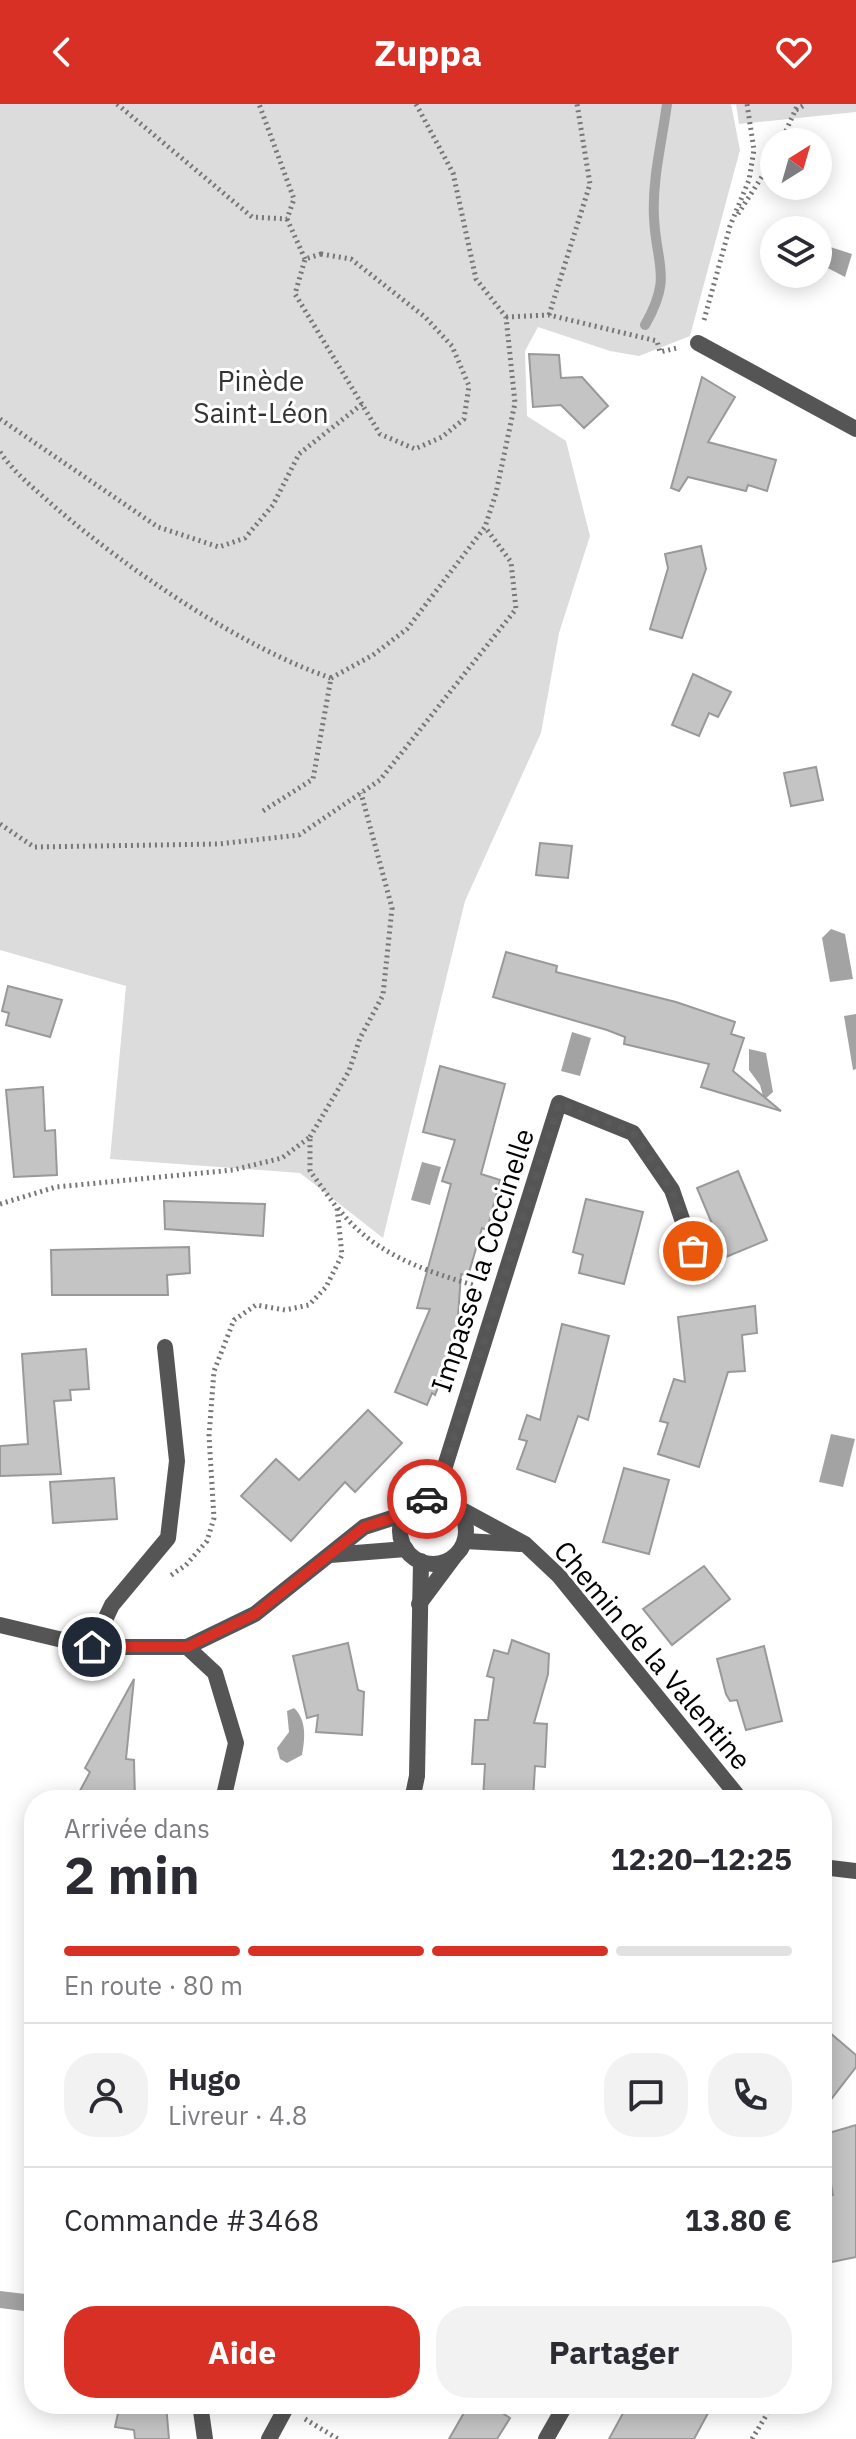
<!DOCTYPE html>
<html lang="fr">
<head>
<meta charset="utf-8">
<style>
  :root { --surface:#fff; --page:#f2f2f3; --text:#2b2b33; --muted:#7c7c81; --line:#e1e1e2; --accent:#d93025 }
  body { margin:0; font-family:"IBM Plex Sans",sans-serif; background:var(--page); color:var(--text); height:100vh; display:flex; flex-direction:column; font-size:30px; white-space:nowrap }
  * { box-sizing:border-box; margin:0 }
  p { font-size:26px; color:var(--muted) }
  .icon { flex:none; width:44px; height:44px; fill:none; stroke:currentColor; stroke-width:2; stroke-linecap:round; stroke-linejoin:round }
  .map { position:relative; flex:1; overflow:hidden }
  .sheet { position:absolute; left:24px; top:1686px; width:808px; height:624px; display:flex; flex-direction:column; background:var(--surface); border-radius:32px; box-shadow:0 4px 20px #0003 }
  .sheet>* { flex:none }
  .needle { width:52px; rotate:37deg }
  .controls { position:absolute; left:760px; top:24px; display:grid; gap:16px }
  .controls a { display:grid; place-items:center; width:72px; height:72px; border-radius:50%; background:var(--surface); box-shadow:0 4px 20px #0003; font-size:40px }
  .pin { position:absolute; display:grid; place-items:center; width:68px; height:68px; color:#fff; margin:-34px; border:4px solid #fff; border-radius:50%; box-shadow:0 2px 8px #0007 }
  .courier { position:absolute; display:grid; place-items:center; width:80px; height:80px; margin:-40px; border:6px solid #d93025; border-radius:50%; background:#fff; color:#222; box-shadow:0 2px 10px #0007 }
  .summary em { font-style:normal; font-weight:700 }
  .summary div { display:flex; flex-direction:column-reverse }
  .summary { display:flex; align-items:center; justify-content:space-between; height:136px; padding:0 40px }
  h1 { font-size:52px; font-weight:700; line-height:60px }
  .bar { display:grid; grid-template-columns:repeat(4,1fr); gap:12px 8px; align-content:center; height:96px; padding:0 40px }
  .bar i { height:10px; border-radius:6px; background:var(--line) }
  .bar .active { background:var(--accent) }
  .bar p { grid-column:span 4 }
  .line { display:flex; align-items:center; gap:20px; padding:0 40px; border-top:2px solid var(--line) }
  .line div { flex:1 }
  .round { display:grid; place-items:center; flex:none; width:84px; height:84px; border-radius:32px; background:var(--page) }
  .button { display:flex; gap:16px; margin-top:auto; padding:16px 40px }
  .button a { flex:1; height:92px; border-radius:32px; background:var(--accent); color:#fff; font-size:32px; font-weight:700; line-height:92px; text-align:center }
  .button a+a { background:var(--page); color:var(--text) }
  header { display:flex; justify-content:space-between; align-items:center; height:104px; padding:0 40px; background:var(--accent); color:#fff; font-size:36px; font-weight:700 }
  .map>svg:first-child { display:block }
  .green { fill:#dcdcdc }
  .water { fill:#a3a3a3 }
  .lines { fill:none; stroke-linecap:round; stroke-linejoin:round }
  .stream { stroke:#a3a3a3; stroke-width:10 }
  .building { fill:#c4c4c4; stroke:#999; stroke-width:2 }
  .path { stroke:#777; stroke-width:5; stroke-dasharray:2 4; stroke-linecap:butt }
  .minor { stroke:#555; stroke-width:16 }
  .done { stroke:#595959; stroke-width:8; stroke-dasharray:0 14.4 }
  .route { stroke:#d93025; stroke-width:10 }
  .labels { text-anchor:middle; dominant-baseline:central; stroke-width:6; stroke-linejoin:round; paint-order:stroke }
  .park-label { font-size:28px; fill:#333; stroke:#fff }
  .street-label { font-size:28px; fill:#000; stroke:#fff }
</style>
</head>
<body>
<header><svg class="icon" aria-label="back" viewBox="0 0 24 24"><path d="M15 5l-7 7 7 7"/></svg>Zuppa<svg class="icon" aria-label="heart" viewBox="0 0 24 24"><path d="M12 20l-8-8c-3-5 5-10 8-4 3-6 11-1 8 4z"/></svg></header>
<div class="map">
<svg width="856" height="2335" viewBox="0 0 856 2335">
  <rect width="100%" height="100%" fill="#fff"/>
  <g class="green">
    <path d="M 0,0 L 731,0 L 740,46 L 690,232 L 639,252 L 610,247 L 538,223 L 525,247 L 527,312 L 566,337 L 590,432 L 559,529 L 541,629 L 465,797 L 383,1134 L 300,1069 L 110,1055 L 126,882 L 0,846 Z"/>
    <path d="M 736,0 L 856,0 L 856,8 L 739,20 Z"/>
  </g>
  <g class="water">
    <path d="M 818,139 L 852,150 L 845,173 L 818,159 Z"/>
    <path d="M 831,825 L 845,830 L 853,875 L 830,878 L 822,834 Z"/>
    <path d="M 856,910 L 856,965 L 853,966 L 844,912 Z"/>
    <path d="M 572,928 L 591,934 L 580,972 L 561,967 Z"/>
    <path d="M 749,945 L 766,949 L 773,988 L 764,996 L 760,981 L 749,966 Z"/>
    <path d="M 422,1058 L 441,1063 L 430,1101 L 411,1096 Z"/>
    <path d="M 831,1330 L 855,1335 L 843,1383 L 819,1378 Z"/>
    <path d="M 294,1604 C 307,1616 305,1635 302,1651 L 287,1659 L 280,1655 L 277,1644 L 289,1628 L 287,1607 Z"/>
    <path d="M 0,2187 L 34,2191 L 32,2208 L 0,2204 Z"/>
  </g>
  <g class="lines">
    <path class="stream" d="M 645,221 C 673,172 656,162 654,113 C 652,76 662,37 667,0"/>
  </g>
  <g class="building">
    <path d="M 529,250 L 559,251 L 561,274 L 582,273 L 608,302 L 584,324 L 561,301 L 533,303 Z"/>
    <path d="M 702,273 L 735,293 L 708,338 L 776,356 L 767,387 L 748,381 L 746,387 L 688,373 L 679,387 L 671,384 Z"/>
    <path d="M 701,442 L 706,465 L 682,534 L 650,525 L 668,464 L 665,450 Z"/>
    <path d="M 693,570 L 731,588 L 718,613 L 709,609 L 699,632 L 672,621 Z"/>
    <path d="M 816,663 L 823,696 L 791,702 L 784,669 Z"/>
    <path d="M 540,739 L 572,742 L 568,774 L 536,771 Z"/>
    <path d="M 506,848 L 557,862 L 556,868 L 676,898 L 735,918 L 731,930 L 744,934 L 733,967 L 781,1007 L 701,983 L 709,960 L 624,940 L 625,933 L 607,926 L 493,893 Z"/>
    <path d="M 8,882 L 62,896 L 50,933 L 6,921 L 9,909 L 2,907 Z"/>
    <path d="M 440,962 L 505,980 L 481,1070 L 500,1076 L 487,1126 L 482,1124 L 468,1172 L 461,1170 L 456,1240 L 435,1291 L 432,1289 L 427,1301 L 395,1288 L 430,1205 L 417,1204 L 451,1080 L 442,1077 L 455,1036 L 423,1028 Z"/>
    <path d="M 43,983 L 45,1027 L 55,1026 L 57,1071 L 14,1073 L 6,986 Z"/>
    <path d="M 738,1067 L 767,1136 L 726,1153 L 697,1084 Z"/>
    <path d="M 586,1095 L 643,1108 L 624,1180 L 579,1169 L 583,1151 L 573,1148 Z"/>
    <path d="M 164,1097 L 265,1100 L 263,1132 L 165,1125 Z"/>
    <path d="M 189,1143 L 190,1169 L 167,1171 L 168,1191 L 52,1191 L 51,1146 Z"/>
    <path d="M 755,1202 L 757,1229 L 742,1231 L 745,1267 L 728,1268 L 699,1363 L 658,1350 L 668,1319 L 660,1317 L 674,1275 L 685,1278 L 678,1213 Z"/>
    <path d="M 562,1220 L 609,1232 L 588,1316 L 578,1312 L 555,1378 L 517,1365 L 527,1337 L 519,1335 L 527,1311 L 540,1316 Z"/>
    <path d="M 86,1245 L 89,1285 L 70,1286 L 71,1296 L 54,1297 L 61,1370 L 0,1372 L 0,1342 L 28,1340 L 22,1250 Z"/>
    <path d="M 368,1306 L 402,1339 L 355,1388 L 345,1378 L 291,1437 L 241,1392 L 276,1355 L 299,1376 Z"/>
    <path d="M 624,1364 L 669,1376 L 649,1450 L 603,1438 Z"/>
    <path d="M 114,1374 L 117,1415 L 53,1419 L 50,1378 Z"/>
    <path d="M 704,1462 L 730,1495 L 672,1541 L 643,1505 Z"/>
    <path d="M 512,1536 L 549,1550 L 548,1570 L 534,1619 L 547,1620 L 545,1663 L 535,1662 L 533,1696 L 483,1696 L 485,1660 L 472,1660 L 475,1616 L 488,1616 L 494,1574 L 487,1572 L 494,1546 L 508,1550 Z"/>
    <path d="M 348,1539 L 358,1586 L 364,1588 L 362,1631 L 316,1628 L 318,1611 L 307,1614 L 293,1552 Z"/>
    <path d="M 764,1542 L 782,1617 L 746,1626 L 737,1596 L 730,1597 L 726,1590 L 717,1555 Z"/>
    <path d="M 134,1575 L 126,1655 L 134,1656 L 135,1696 L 75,1696 L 90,1668 L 85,1664 Z"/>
    <path d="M 822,1922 L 856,1951 L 856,1963 L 822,2007 Z"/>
    <path d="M 856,2021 L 856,2153 L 822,2160 L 822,2094 L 833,2091 L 822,2031 Z"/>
    <path d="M 120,2300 L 166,2300 L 169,2335 L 135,2335 L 134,2326 L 115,2323 Z"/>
    <path d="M 469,2300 L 488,2300 L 510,2314 L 497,2335 L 449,2335 Z"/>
    <path d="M 628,2300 L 713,2300 L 694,2335 L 609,2335 Z"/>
  </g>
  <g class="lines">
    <g class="path">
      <path d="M 117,0 L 252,113 L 287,115 L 294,95 L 259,0"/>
      <path d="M 416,0 L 453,69 L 476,175 L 506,213"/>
      <path d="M 796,6 L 806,0"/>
      <path d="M 781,38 L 798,0"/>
      <path d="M 738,110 L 774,54"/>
      <path d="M 287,115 L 305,155"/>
      <path d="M 321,150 L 351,155 L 425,213 L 452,242 L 469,282 L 464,315 L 442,333 L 415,345 L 380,330 L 295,190 L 305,155 Z"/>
      <path d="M 549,211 L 590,80 L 577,0"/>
      <path d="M 506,213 L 549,211 L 657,237 L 660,248 L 677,244"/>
      <path d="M 704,216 L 730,122 L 749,76 L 754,46 L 747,0"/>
      <path d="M 0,315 L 158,423 L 219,443 L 245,434 L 273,401 L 299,350 L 362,300"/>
      <path d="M 0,348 C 15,370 36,386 56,404 C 129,466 240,543 331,574"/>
      <path d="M 263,707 L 313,675 L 331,574 L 373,551 L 407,525 L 485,423 L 496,389 L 515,299 L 506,213"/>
      <path d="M 0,720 L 34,743 L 218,740 L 299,731 L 380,676 L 516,505 L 511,458 L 485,423"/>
      <path d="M 310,1033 L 349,967 L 360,934 L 383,891 L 392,804 L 361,689"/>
      <path d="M 0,1100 L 56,1083 L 233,1066 L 282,1054 L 310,1033 L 310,1067 L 337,1104 L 342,1151 L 326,1183 L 309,1201 L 285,1206 L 256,1201 L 234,1216 L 214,1267 L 209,1332 L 214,1414 L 207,1437 L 186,1461 L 170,1472"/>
      <path d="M 338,1104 C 373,1150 423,1166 476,1182"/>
      <path d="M 305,2315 L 338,2335"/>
      <path d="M 752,2335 L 773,2300"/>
    </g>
    <g class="minor">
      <path d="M 698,239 L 856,325"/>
      <path d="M 435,1394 L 559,999 L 633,1029 L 672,1086 L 693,1147"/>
      <circle cx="433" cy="1427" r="33"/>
      <path d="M 453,1401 L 525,1440 L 559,1472 L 741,1696"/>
      <path d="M 465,1437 L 520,1440"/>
      <path d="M 330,1451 L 406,1445"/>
      <path d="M 419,1500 L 454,1453"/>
      <path d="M 0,1521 L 92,1543 L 187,1543 L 255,1510 L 364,1423 L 405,1410"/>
      <path d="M 92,1543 L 112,1501 L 168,1434 L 177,1357 L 165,1243"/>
      <path d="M 187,1543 L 215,1569 L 236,1639 L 223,1696"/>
      <path d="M 412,1696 L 417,1672 L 421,1457"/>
      <path d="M 822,1763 L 856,1767"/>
      <path d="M 200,2300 L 205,2335"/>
      <path d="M 269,2335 L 288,2300"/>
      <path d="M 546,2335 L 566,2300"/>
    </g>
  </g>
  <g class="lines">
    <path class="done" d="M 427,1395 L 435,1394 L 559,999 L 633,1029 L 672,1086 L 693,1147"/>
    <path class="route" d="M 92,1543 L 187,1543 L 255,1510 L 364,1423 L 405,1410 L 413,1401 L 427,1395"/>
  </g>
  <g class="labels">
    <g class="park-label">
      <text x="261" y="276">Pinède<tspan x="261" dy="32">Saint-Léon</tspan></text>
    </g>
    <g class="street-label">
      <text transform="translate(482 1156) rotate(-72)">Impasse la Coccinelle</text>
      <text transform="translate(653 1551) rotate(50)">Chemin de la Valentine</text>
    </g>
  </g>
</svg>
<div class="controls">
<a><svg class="needle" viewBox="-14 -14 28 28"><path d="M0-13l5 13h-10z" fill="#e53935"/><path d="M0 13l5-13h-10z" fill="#7c7c81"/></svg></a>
<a><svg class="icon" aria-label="layers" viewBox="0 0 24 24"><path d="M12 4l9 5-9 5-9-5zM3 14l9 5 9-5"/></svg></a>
</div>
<div class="pin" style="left:693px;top:1147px;background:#ea580c"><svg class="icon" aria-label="bag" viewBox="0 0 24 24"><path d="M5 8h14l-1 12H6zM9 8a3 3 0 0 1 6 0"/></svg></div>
<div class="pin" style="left:92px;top:1543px;background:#1f2937"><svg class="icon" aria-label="home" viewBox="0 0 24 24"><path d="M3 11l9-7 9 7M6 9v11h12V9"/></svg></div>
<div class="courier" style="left:427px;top:1395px"><svg class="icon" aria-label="car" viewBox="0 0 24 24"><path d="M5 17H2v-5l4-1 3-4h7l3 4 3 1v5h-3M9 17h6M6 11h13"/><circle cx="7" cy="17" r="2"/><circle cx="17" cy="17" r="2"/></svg></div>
<section class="sheet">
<div class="summary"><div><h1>2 min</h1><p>Arrivée dans</p></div><em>12:20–12:25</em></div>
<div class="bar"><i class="active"></i><i class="active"></i><i class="active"></i><i></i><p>En route · 80 m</p></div>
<div class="line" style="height:144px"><a class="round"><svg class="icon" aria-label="person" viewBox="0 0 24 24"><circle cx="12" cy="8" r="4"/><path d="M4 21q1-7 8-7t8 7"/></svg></a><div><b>Hugo</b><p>Livreur · 4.8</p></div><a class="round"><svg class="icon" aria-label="chat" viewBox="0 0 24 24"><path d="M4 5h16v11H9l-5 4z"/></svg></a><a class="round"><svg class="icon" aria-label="phone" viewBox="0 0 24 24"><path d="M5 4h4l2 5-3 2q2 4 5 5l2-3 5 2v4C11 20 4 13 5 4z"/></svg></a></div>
<div class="line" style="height:104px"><div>Commande #3468</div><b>13.80 €</b></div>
<div class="button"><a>Aide</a><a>Partager</a></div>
</section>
</div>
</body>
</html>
